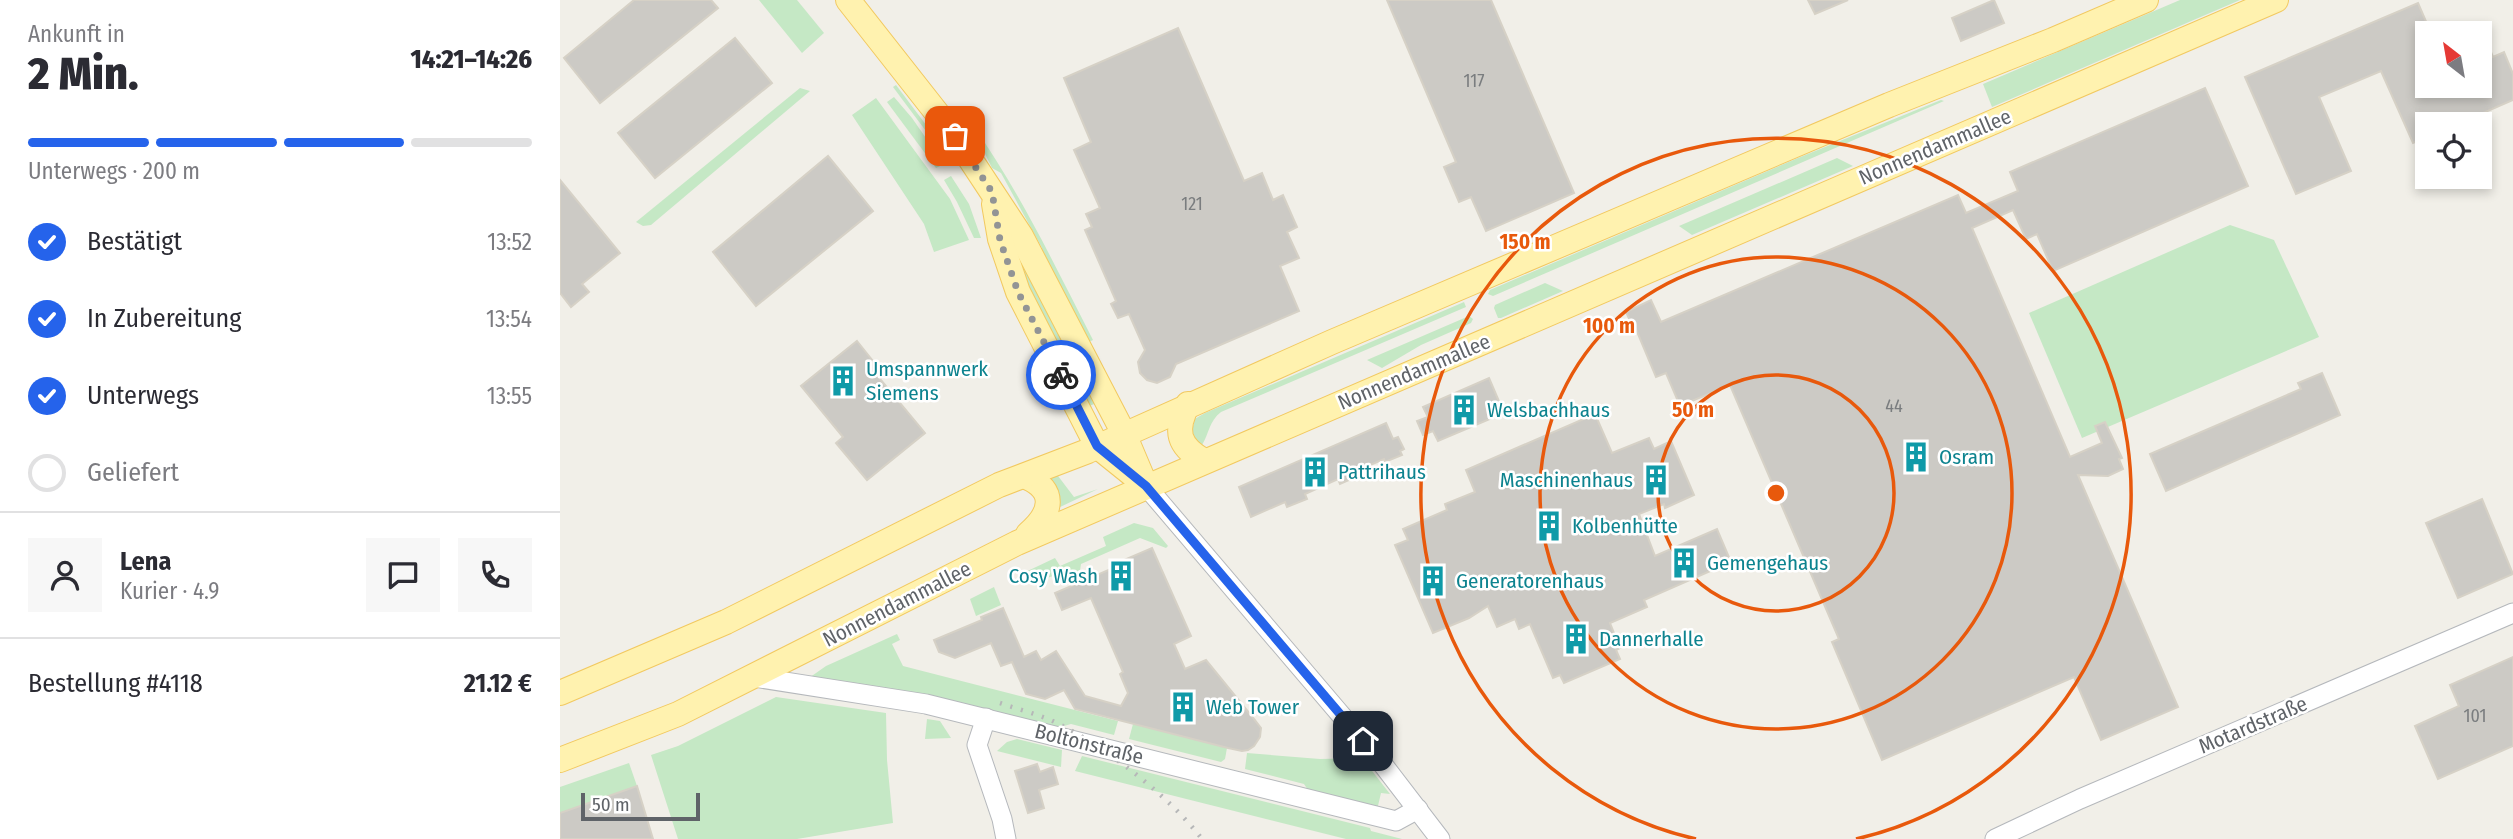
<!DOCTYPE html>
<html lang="de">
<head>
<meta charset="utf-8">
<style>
  :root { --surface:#fff; --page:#f7f7f7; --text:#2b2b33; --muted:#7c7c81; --line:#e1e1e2; --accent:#2563eb }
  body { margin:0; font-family:"Fira Sans Condensed",sans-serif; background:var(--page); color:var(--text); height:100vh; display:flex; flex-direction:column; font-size:26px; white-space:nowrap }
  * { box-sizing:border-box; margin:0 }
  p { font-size:23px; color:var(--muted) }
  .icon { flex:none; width:38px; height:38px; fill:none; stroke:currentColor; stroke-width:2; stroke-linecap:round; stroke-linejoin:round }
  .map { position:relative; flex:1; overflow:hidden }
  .drawer { display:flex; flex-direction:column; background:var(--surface); width:560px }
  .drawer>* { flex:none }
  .needle { width:46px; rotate:329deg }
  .fabs { position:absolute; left:1855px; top:21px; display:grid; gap:14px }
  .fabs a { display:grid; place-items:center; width:77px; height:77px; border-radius:0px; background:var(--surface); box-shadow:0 4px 10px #0003; font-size:35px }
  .scale { position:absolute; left:21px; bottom:18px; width:119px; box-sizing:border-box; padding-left:7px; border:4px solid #5f6368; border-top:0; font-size:19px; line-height:24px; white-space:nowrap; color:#5f6368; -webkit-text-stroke:5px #fff; paint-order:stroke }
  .pin { position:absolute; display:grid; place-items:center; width:60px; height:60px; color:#fff; margin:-30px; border-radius:14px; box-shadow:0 4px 10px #0006 }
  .courier { position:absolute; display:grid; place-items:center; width:70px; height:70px; margin:-35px; border:5px solid #2563eb; border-radius:50%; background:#fff; color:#222; box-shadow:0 2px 9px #0007 }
  .overview em { font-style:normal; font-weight:800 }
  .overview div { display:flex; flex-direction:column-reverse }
  .overview { display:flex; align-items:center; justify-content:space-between; height:119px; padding:0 28px }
  h1 { font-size:46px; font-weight:800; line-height:52px }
  .bar { display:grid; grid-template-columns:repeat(4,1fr); gap:10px 7px; align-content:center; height:84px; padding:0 28px }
  .bar i { height:9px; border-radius:5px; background:var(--line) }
  .bar .on { background:var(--accent) }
  .bar p { grid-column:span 4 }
  .line { display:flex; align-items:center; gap:18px; padding:0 28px; border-top:2px solid var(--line) }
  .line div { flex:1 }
  .round { display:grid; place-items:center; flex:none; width:74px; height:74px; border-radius:0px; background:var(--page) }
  ol { padding:0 28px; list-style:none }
  li { display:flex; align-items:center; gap:21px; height:77px }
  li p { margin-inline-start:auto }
  li .icon { padding:7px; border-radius:50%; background:var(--accent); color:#fff; stroke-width:4 }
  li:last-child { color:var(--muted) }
  li i { width:38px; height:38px; border:4px solid var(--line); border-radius:50% }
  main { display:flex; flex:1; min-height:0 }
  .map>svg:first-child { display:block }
  .green { fill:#c5e8c5 }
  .building { fill:#cccac5; stroke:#d6d1c6; stroke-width:2 }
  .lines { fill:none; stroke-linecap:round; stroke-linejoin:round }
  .minor-casing { stroke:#b5b8bc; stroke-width:21 }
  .major-casing { stroke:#f2c960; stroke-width:26 }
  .minor { stroke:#fff; stroke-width:19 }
  .major { stroke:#fff2af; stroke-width:24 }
  .rail { stroke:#b6b7b8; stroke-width:4.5; stroke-dasharray:2 9; stroke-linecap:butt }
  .done { stroke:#929495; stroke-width:7; stroke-dasharray:0 12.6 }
  .route { stroke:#2563eb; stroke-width:9 }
  .ring { fill:none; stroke:#e8590c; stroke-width:3.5 }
  .labels { text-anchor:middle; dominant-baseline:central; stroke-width:5; stroke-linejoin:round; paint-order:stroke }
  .number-label { font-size:18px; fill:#7a7d7f }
  .street-label { font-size:21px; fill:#5f6368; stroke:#fff }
  .culture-label { font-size:21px; fill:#0d838f; stroke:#fff; text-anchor:start }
  .centre { fill:#e8590c; stroke:#fff; stroke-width:3.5 }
  .ring-label { font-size:21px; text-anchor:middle; font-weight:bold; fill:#e8590c; stroke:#fff; stroke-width:5; stroke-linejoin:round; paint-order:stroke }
</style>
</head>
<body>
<main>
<section class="drawer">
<div class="overview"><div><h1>2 Min.</h1><p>Ankunft in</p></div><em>14:21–14:26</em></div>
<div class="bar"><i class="on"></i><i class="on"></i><i class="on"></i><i></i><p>Unterwegs · 200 m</p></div>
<ol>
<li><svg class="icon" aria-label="check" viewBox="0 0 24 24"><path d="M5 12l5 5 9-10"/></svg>Bestätigt<p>13:52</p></li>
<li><svg class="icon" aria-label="check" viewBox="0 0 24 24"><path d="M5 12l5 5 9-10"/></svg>In Zubereitung<p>13:54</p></li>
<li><svg class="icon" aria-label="check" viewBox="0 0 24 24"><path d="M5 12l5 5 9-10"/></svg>Unterwegs<p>13:55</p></li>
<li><i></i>Geliefert</li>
</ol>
<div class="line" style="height:126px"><a class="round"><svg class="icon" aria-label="person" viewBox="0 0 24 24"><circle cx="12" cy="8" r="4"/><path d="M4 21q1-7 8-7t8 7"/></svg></a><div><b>Lena</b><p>Kurier · 4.9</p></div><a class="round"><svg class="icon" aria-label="chat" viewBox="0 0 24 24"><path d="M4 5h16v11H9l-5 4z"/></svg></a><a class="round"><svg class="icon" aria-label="phone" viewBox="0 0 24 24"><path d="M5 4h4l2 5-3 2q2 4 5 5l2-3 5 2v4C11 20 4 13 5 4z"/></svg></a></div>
<div class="line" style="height:91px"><div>Bestellung #4118</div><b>21.12 €</b></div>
</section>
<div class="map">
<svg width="1953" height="839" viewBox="0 0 1953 839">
  <rect width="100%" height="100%" fill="#f1efe8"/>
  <g class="green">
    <path d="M 199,0 L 237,0 L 264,33 L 242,53 Z"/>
    <path d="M 1620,0 L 1680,0 L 1432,107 L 1423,84 Z"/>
    <path d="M 336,85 L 388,154 L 386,158 L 333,87 Z"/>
    <path d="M 240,88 L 250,91 L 91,225 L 83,226 L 76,222 Z"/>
    <path d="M 334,97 L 352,118 L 384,164 L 376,168 L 327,102 Z"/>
    <path d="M 316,98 L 390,199 L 409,240 L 374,252 L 364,224 L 292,115 Z"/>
    <path d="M 1381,100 L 1384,101 L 933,296 L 928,294 L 930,290 L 1238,158 Z"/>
    <path d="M 412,124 C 460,192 495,266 533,340 L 525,344 L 480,255 L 482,248 L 441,173 L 432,168 L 411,125 Z"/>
    <path d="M 1277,158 L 1293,166 L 1132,235 L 1119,226 Z"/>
    <path d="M 391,176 L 409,204 L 421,238 L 414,238 L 397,202 L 384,180 Z"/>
    <path d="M 1670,225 L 1714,240 L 1759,337 L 1522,438 L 1469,313 Z"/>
    <path d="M 452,241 L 537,403 L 529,406 L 460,271 Z"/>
    <path d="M 985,283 L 1003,291 L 941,318 L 938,318 L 934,308 L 935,305 Z"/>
    <path d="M 904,302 L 906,307 L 661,412 C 649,421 649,434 642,445 L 636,442 L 631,431 L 634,424 L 633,420 L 645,413 Z"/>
    <path d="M 909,316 L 913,319 L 911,323 L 861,345 L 822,368 L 807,360 Z"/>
    <path d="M 495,472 L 514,497 L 538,489 L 498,508 L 484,476 Z"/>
    <path d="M 574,523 L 593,528 L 608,546 L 606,548 L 580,538 L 521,564 L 520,571 L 503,579 L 498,574 L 477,582 L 461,581 L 457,576 L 495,558 L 500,566 L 546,546 L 543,537 Z"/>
    <path d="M 434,587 L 441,605 L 416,616 L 410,599 Z"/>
    <path d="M 337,634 L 340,640 L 332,644 L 343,666 L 558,721 L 554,735 L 511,724 L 497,728 L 246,680 L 266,666 Z"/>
    <path d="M 216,697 L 326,713 L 327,760 L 333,823 L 237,839 L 118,839 L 91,755 L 118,746 Z"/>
    <path d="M 367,719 L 380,721 L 391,738 L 365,739 Z"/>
    <path d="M 573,724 L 667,748 L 665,759 L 661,762 L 569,739 Z"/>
    <path d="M 457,739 L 502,750 L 501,767 L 437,751 L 447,742 Z"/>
    <path d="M 687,753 L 760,759 L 802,758 L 830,794 L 821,793 L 817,810 L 750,793 L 744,784 L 685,769 Z"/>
    <path d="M 522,756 L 810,828 L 811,831 L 842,839 L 786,839 L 515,771 Z"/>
    <path d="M 69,763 L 77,786 L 0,813 L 0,787 Z"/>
  </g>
  <g class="building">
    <path d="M 74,0 L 151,0 L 158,8 L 40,103 L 4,58 Z"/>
    <path d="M 827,0 L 931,0 L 1014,193 L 926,231 L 911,197 L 899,202 L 884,167 L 896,162 Z"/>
    <path d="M 1248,0 L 1288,0 L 1255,14 Z"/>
    <path d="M 1434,0 L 1444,23 L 1401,41 L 1392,18 Z"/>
    <path d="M 1858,3 L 1871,33 L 1867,33 L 1867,86 L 1920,86 L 1920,26 L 1933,57 L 1944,52 L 1953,74 L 1953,100 L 1898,124 L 1867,124 L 1867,137 L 1853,143 L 1821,71 L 1759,97 L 1791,171 L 1736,194 L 1685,77 Z"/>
    <path d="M 618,28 L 684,181 L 702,173 L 713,200 L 723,195 L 737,227 L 727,232 L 739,258 L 720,266 L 739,311 L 616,364 L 610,377 L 597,383 L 587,380 L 580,373 L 578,362 L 585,350 L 569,314 L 558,318 L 551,304 L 556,301 L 525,230 L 532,227 L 526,214 L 540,208 L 514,150 L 531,142 L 504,78 Z"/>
    <path d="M 175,38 L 212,83 L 95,178 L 58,133 Z"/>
    <path d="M 1645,88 L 1688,186 L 1493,271 L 1477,234 L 1466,239 L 1453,210 L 1412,228 L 1510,457 L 1542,443 L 1535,426 L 1545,422 L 1562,458 L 1559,459 L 1563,469 L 1548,476 L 1518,475 L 1618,707 L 1541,740 L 1514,677 L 1322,760 L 1272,642 L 1279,639 L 1170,385 L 1120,406 L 1106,373 L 1096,377 L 1073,322 L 1071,323 L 1066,312 L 1091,300 L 1101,322 L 1398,195 L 1406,213 L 1458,191 L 1450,172 Z"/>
    <path d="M 268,156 L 313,211 L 196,306 L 153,252 Z"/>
    <path d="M 0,180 L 60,253 L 22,284 L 29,292 L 11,307 L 0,293 Z"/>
    <path d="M 297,341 L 324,375 L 320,379 L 365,433 L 307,480 L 276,443 L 283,437 L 241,386 Z"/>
    <path d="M 1762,373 L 1780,415 L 1606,491 L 1590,454 L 1741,389 L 1738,383 Z"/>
    <path d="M 929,378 L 944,413 L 878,441 L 873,431 L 863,435 L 857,421 L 868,417 L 863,407 Z"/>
    <path d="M 1035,414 L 1052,453 L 1089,438 L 1094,449 L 1111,441 L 1134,495 L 1105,508 L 1104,504 L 1079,514 L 1095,556 L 1157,529 L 1171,562 L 1084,600 L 1087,607 L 1050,623 L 1060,648 L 1056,650 L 1060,659 L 1004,683 L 1000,675 L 993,678 L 970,624 L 959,629 L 955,619 L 937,627 L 928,606 L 909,618 L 873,633 L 835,545 L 848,540 L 843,529 L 887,510 L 885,504 L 915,492 L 906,470 Z"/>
    <path d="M 826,423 L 833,439 L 838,437 L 844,449 L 840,451 L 842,455 L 825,462 L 824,459 L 796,471 L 798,476 L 780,484 L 778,479 L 745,494 L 747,499 L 727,507 L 725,502 L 691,517 L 679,487 Z"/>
    <path d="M 1922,499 L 1953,574 L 1898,598 L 1866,523 Z"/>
    <path d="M 592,548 L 631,636 L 614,644 L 625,669 L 646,660 L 694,719 L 701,728 L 700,737 L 694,746 L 688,750 L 682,751 L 668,748 L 515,709 L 504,690 L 485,699 L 466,694 L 452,662 L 441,666 L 431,643 L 395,658 L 379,652 L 374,640 L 422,620 L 421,617 L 443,608 L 464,657 L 476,651 L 481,660 L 496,651 L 525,696 L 561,706 L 568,693 L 560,674 L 563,672 L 531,598 L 502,610 L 495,593 L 558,566 L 557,563 Z"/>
    <path d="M 1953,657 L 1953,746 L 1878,779 L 1855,726 L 1899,706 L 1890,685 Z"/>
    <path d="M 477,764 L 480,772 L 493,767 L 498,784 L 479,790 L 484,808 L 468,813 L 455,771 Z"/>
    <path d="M 77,786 L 93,839 L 0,839 L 0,813 Z"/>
  </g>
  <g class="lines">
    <g class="minor-casing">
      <g id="minor">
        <path d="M 586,486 L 821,762 L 880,839"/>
        <path d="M 194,677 L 366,704 L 836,821 L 858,809"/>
        <path d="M 426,718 L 417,745 L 442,819 L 446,839"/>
        <path d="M 1435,839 L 1520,799 L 1953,613"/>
      </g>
    </g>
    <g class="major-casing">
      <g id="major">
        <path d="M 288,0 L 395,136 L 461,236 L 564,434 L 586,486"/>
        <path d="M 434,204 L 440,239 L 458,292 L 537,446 L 583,483"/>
        <path d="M 628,404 C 614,431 618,446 644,461"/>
        <path d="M 464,476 C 498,490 492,513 468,534"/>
        <path d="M 0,693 L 166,622 L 439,485 L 528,451 L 772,342 L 1329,105 L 1493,40 L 1586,0"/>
        <path d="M 0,760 L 118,714 L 457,543 L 1716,0"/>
      </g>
    </g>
    <use href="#minor" class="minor"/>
    <use href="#major" class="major"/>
    <path class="rail" d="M 440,703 C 460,710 482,715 501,725 C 549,750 609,796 642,839"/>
  </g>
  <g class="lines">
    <path class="done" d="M 395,136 L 432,192 L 440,240 L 458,292 L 501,375"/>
    <path class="route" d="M 501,375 L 537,446 L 586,486 L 803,741"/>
  </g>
  <g class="ring">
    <circle cx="1216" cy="493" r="118"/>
    <circle cx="1216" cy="493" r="236"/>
    <path d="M1136 839A355 355 0 1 1 1296 839"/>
  </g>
  <defs>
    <g id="building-bare" transform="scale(2.415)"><path d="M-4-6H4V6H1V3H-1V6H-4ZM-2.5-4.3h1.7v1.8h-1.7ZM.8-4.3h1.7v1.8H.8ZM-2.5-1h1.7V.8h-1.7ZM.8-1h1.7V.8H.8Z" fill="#0f9aa8" stroke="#fff" stroke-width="2.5" paint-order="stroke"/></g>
  </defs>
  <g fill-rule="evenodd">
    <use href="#building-bare" x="283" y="381"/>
    <use href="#building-bare" x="904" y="410"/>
    <use href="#building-bare" x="1356" y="457"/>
    <use href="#building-bare" x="755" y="472"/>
    <use href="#building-bare" x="1096" y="480"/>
    <use href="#building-bare" x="989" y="526"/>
    <use href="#building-bare" x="1124" y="563"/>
    <use href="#building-bare" x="561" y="576"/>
    <use href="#building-bare" x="873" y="581"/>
    <use href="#building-bare" x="1016" y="639"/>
    <use href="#building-bare" x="623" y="707"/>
  </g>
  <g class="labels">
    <g class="number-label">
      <text x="914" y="81">117</text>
      <text x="632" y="204">121</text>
      <text x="1334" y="406">44</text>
      <text x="1915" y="716">101</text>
    </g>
    <g class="street-label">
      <text transform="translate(1375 147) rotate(-23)">Nonnendammallee</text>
      <text transform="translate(854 372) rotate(-23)">Nonnendammallee</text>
      <text transform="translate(337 604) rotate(-27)">Nonnendammallee</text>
      <text transform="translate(1693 725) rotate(-23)">Motardstraße</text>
      <text transform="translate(529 744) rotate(14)">Boltonstraße</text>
    </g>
    <g class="culture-label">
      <text x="306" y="369">Umspannwerk<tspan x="306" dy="24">Siemens</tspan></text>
      <text x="927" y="410">Welsbachhaus</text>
      <text x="1379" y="457">Osram</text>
      <text x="778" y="472">Pattrihaus</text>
      <text x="1073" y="480" text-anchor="end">Maschinenhaus</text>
      <text x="1012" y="526">Kolbenhütte</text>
      <text x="1147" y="563">Gemengehaus</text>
      <text x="538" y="576" text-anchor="end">Cosy Wash</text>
      <text x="896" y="581">Generatorenhaus</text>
      <text x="1039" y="639">Dannerhalle</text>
      <text x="646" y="707">Web Tower</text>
    </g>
  </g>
  <circle cx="1216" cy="493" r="10" class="centre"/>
  <g class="ring-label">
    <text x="965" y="249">150 m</text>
    <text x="1049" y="333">100 m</text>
    <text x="1133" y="417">50 m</text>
  </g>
</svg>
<div class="fabs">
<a><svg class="needle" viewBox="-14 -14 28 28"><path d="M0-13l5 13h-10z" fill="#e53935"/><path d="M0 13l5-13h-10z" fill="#7c7c81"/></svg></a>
<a><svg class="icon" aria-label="locate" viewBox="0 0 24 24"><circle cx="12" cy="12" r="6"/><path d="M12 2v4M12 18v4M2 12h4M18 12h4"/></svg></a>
</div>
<div class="scale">50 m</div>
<div class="pin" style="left:395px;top:136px;background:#ea580c"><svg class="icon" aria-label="bag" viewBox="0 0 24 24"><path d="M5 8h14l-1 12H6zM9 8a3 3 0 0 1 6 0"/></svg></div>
<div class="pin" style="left:803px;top:741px;background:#1f2937"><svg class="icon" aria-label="home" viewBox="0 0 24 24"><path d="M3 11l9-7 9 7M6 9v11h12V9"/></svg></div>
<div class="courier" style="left:501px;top:375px"><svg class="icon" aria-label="bike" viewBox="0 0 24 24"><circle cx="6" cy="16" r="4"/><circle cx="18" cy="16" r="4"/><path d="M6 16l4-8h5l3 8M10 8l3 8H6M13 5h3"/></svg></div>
</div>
</main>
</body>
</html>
